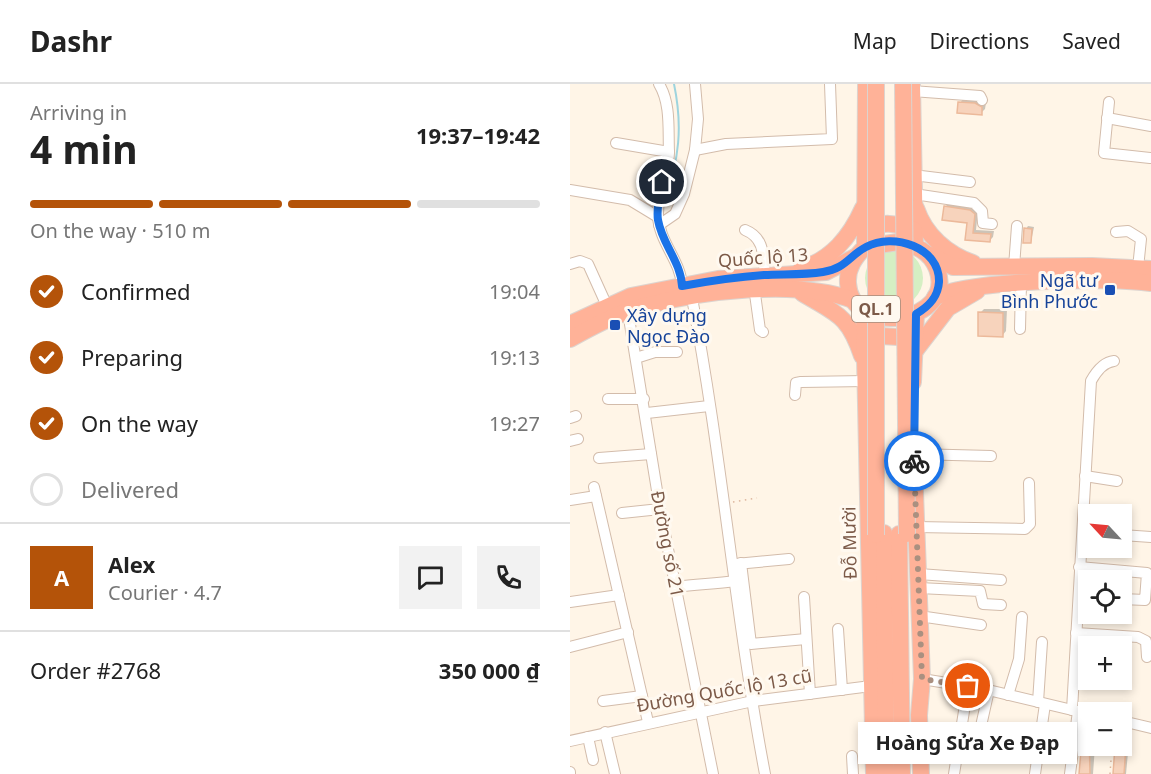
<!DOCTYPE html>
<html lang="en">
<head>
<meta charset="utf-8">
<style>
  :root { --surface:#fff; --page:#f2f2f2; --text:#222; --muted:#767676; --line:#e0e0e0; --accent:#b45309 }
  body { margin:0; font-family:"Noto Sans",sans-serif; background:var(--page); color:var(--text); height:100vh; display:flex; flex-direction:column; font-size:22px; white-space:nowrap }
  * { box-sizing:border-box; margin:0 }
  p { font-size:20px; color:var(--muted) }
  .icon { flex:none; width:33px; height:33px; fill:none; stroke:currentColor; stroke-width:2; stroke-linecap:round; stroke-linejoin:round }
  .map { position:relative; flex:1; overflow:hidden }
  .sheet { display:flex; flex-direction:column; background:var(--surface); width:570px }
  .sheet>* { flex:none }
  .needle { width:39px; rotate:296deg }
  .buttons { position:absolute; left:508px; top:420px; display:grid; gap:12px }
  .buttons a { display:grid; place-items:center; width:54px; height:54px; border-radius:0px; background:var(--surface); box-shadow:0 3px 9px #0003; font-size:30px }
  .pin { position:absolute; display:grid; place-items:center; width:51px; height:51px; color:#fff; margin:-26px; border:3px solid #fff; border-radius:50%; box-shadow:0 2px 6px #0007 }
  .courier { position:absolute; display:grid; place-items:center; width:60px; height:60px; margin:-30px; border:4px solid #1a73e8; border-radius:50%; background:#fff; color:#222; box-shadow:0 2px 8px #0007 }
  .bubble { position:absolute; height:42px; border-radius:0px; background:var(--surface); box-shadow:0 3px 9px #0003; font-size:20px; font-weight:700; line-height:42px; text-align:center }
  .overview em { font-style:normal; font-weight:700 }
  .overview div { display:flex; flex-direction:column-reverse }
  .overview { display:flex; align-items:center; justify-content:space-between; height:102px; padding:0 30px }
  h1 { font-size:39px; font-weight:700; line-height:45px }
  .bar { display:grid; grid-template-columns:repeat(4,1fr); gap:9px 6px; align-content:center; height:72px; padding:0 30px }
  .bar i { height:8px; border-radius:4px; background:var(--line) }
  .bar .on { background:var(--accent) }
  .bar p { grid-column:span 4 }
  .line { display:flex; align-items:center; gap:15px; padding:0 30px; border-top:2px solid var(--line) }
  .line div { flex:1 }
  .round { display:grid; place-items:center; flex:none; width:63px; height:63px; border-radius:0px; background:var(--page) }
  ol { padding:0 30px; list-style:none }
  li { display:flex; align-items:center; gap:18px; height:66px }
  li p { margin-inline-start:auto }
  li .icon { padding:6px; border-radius:50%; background:var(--accent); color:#fff; stroke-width:4 }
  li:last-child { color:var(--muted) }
  li i { width:33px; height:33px; border:3px solid var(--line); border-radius:50% }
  header { display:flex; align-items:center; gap:36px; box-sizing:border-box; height:84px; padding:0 30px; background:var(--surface); border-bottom:2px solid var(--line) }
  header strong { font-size:28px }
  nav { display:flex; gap:33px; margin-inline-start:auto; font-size:21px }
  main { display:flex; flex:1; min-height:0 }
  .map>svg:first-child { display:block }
  .grass { fill:#d5efc3 }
  .shadow { fill:#0003 }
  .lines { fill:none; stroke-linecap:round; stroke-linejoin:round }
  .stream { stroke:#9ed4de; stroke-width:2 }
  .building { fill:#f7d3bc; stroke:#ecb99a; stroke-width:1.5 }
  .minor-casing { stroke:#d3bcab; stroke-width:12 }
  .highway-casing { stroke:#ddd4cf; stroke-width:18 }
  .path { stroke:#ddb69e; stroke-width:1.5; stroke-dasharray:1.5 4.5; stroke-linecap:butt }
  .minor { stroke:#fff; stroke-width:10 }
  .highway { stroke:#ffb298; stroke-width:16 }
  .highway-bridge-casing { stroke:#ddd4cf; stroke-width:18; stroke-linecap:butt }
  .highway-bridge { stroke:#ffb298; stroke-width:16 }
  .done { stroke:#aa9080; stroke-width:6; stroke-dasharray:0 10.8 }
  .route { stroke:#1a73e8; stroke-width:8 }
  .transit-dot { fill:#1a4fb4; stroke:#fff9f0; stroke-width:2 }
  .labels { text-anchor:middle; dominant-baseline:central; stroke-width:6; stroke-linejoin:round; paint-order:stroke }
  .shield { fill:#fff9f0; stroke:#a38a7a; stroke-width:1.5 }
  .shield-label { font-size:16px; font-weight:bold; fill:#7c5a48 }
  .street-label { font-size:18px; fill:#7c5a48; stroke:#fff9f0 }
  .transit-label { font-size:18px; fill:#164399; stroke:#fff9f0; text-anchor:end }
</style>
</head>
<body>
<header>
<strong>Dashr</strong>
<nav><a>Map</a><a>Directions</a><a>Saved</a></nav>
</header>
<main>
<section class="sheet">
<div class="overview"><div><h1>4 min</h1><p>Arriving in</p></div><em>19:37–19:42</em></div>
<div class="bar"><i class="on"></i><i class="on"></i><i class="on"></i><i></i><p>On the way · 510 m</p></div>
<ol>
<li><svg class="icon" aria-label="check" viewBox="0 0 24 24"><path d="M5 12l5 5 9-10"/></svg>Confirmed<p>19:04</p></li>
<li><svg class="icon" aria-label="check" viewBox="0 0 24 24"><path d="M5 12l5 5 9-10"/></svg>Preparing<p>19:13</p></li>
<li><svg class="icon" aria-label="check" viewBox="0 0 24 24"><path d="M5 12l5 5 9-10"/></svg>On the way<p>19:27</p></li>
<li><i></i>Delivered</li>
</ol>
<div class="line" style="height:108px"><b class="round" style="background:var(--accent);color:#fff">A</b><div><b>Alex</b><p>Courier · 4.7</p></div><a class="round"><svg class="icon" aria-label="chat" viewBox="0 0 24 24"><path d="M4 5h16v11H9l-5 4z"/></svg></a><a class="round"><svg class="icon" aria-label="phone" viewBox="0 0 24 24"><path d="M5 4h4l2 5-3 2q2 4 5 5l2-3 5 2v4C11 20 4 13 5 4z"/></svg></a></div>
<div class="line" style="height:78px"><div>Order #2768</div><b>350 000 ₫</b></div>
</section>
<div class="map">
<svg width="581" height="690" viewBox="0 0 581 690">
  <rect width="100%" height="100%" fill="#fff5e7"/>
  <circle class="grass" cx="324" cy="194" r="29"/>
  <g class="shadow">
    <path d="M 394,14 L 410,16 L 416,19 L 415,25 L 411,29 L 390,19 Z"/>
    <path d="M 379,119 L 404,123 L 408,126 L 406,146 L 424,147 L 423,153 L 420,156 L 397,155 L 398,137 L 375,123 Z"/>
    <path d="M 458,142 L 464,143 L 461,158 L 456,145 Z"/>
    <path d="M 414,225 L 437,225 L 436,247 L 432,252 L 410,229 Z"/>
    <path d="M 519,641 L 519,662 L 525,662 L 523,690 L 511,690 L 515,645 Z"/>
    <path d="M 552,658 L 559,658 L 556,690 L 545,690 L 547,662 L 552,662 Z"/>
  </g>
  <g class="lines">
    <path class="stream" d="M 95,116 C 109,75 113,43 104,0"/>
  </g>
  <g class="building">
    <path d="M 388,18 L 405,19 L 412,23 L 412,31 L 387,29 Z"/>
    <path d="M 374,122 L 400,126 L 405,130 L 403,149 L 421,150 L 420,158 L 395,156 L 397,139 L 372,136 Z"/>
    <path d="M 454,144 L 462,145 L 461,159 L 453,159 Z"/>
    <path d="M 408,228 L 433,229 L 433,253 L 408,252 Z"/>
    <path d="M 513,644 L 519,644 L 520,690 L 509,690 Z"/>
    <path d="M 545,662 L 556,662 L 554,690 L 543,690 Z"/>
  </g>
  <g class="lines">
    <g class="minor-casing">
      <g id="minor">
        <path d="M 89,0 C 101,20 98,45 99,68 C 99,87 87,111 88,132 C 89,158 111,177 112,202"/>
        <path d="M 342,7 L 410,12 L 412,16"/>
        <path d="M 539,18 L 534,69 L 580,74"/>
        <path d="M 537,34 L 581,42"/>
        <path d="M 46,59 L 99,68"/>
        <path d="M 125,66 L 156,60 L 262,55 L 260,0"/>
        <path d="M 343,91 L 400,98"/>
        <path d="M 0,106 L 60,116 L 88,133"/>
        <path d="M 344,110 L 404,119 L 412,127 L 413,139 L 422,140"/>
        <path d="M 89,141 L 105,130 L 114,110 L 125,66 L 128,35 L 125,0"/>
        <path d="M 175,146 C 195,154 193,172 195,191"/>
        <path d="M 546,148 L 558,147 L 571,155 L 568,184"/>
        <path d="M 0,180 L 10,177 L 18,180 L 37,222"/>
        <path d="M 444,183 L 447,142"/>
        <path d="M 185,210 L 190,246 L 193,248"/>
        <path d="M 122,214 C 152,372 165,532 195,690"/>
        <path d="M 58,228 L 90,425 L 143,690"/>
        <path d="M 450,245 L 451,200"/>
        <path d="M 66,274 L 85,268 L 107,268"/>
        <path d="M 225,311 L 226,299 L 231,298 L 296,297"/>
        <path d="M 38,315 L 74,315"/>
        <path d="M 77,329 L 139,322"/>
        <path d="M 0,334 L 6,332"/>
        <path d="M 0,357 L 8,355"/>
        <path d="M 344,370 L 421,372"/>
        <path d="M 29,374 L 81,370"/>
        <path d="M 515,392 L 547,397"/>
        <path d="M 24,403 L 78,638"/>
        <path d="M 0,416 L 26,412"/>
        <path d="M 52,429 L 90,425"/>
        <path d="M 346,443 L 455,445 L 460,440 L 459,399"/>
        <path d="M 552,451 L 581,453"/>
        <path d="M 171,479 L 181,560 L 236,555"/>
        <path d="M 166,480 L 219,475"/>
        <path d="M 509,483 L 577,489 L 575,516 L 552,515"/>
        <path d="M 517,484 L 515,512 L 519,512"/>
        <path d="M 349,490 L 431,496"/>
        <path d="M 106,503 C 126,500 145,500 165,497"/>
        <path d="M 349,504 L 410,507 L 413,520 L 431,521"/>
        <path d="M 234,513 L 240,610"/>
        <path d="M 0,518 L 49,511"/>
        <path d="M 349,532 L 411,541"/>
        <path d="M 268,545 L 272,606"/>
        <path d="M 506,549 L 568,553 L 576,557 L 577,573"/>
        <path d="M 0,563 L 58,548"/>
        <path d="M 352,595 L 414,605 L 519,630"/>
        <path d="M 438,611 L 449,575 L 452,533"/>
        <path d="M 33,617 L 72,612"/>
        <path d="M 468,618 L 472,558"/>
        <path d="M 502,626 L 521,297 C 526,288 533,278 544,277"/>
        <path d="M 552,637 L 581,644"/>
        <path d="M 35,648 L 45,690"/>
        <path d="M 409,651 L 419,606"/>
        <path d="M 18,653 L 23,676"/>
        <path d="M 0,657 L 183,617 L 301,602"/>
        <path d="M 282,672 L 283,690"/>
        <path d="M 0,688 L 0,690"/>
        <path d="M 384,690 L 398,602"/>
        <path d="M 465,690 L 475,620"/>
        <path d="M 500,690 L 508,627"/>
      </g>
    </g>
    <g class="highway-casing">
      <g id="highway">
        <path d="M 342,0 L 345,162"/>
        <path d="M 346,124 C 355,151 377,170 403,179"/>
        <path d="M 296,148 C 310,135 328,140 344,146"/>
        <path d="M 328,158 C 345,161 360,167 367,185 C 387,239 281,255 278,199 C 277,184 285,173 295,163 Z"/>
        <path d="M 295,163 L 296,0"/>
        <path d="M 360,171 L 383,183 L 522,182 L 581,185"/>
        <path d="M 231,185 C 262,175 280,153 293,124"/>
        <path d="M 232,209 C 266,230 278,230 292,272"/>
        <path d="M 365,213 C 401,196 539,193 581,199"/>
        <path d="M 294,228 L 304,690"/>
        <path d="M 0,240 L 61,212 L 148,195 L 256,188 L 285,173"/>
        <path d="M 295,251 L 328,253 L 345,245"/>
        <path d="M 0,255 C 22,243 46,230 71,223 C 129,207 226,195 283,216"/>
        <path d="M 345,267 L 378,224 L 407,207"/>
        <path d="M 343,298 L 346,230"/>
        <path d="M 344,381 L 352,595 L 349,631 L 351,690"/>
        <path d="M 314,449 L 316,690"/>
        <path d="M 329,450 L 332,690"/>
      </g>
    </g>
    <g class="path">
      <path d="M 163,418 L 187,414"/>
      <path d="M 540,690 L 542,662"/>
    </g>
    <use href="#minor" class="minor"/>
    <use href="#highway" class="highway"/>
    <g class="highway-bridge-casing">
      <g id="highway-bridge">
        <path d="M 333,0 L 337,450"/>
        <path d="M 306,451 L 306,0"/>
      </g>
    </g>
    <use href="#highway-bridge" class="highway-bridge"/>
  </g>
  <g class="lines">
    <path class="done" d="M 344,377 L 352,595 L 398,602"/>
    <path class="route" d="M 92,98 C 90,110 86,124 88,136 C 92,160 111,178 112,202 C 139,197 166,193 194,191 C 214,190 234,191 253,188 C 275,185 280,171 296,163 C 323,148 370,163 369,198 C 368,214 358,223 346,230 L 344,377"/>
  </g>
  <g class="transit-dot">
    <rect x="534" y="200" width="12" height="12" rx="3"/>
    <rect x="39" y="235" width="12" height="12" rx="3"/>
  </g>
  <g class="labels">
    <rect class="shield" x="282" y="212" width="48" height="26" rx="4.5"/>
    <g class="shield-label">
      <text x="306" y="225">QL.1</text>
    </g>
    <g class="street-label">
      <text transform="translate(193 173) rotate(-4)">Quốc lộ 13</text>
      <text transform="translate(279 459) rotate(-91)">Đỗ Mười</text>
      <text transform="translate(98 460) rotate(79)">Đường số 21</text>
      <text transform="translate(154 606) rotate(-10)">Đường Quốc lộ 13 cũ</text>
    </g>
    <g class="transit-label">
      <text x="528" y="196">Ngã tư<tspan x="528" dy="21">Bình Phước</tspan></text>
      <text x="57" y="231" text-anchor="start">Xây dựng<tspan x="57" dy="21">Ngọc Đào</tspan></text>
    </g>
  </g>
</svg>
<div class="buttons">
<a><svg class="needle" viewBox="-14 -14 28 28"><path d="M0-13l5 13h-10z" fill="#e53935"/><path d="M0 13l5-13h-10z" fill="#767676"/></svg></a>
<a><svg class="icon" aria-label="locate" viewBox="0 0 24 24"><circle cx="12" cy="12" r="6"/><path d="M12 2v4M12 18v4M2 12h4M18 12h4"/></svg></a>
<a>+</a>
<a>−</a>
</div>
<div class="pin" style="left:398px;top:602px;background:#ea580c"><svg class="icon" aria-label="bag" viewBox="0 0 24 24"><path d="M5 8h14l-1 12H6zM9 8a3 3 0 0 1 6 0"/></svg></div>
<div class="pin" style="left:92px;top:98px;background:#1f2937"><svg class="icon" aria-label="home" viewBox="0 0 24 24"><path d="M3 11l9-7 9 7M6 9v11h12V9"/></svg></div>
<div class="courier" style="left:344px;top:377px"><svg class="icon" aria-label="bike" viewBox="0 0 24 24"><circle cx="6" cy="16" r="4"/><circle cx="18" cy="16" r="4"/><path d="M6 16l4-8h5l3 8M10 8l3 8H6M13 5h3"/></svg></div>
<div class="bubble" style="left:288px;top:638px;width:219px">Hoàng Sửa Xe Đạp</div>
</div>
</main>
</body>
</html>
